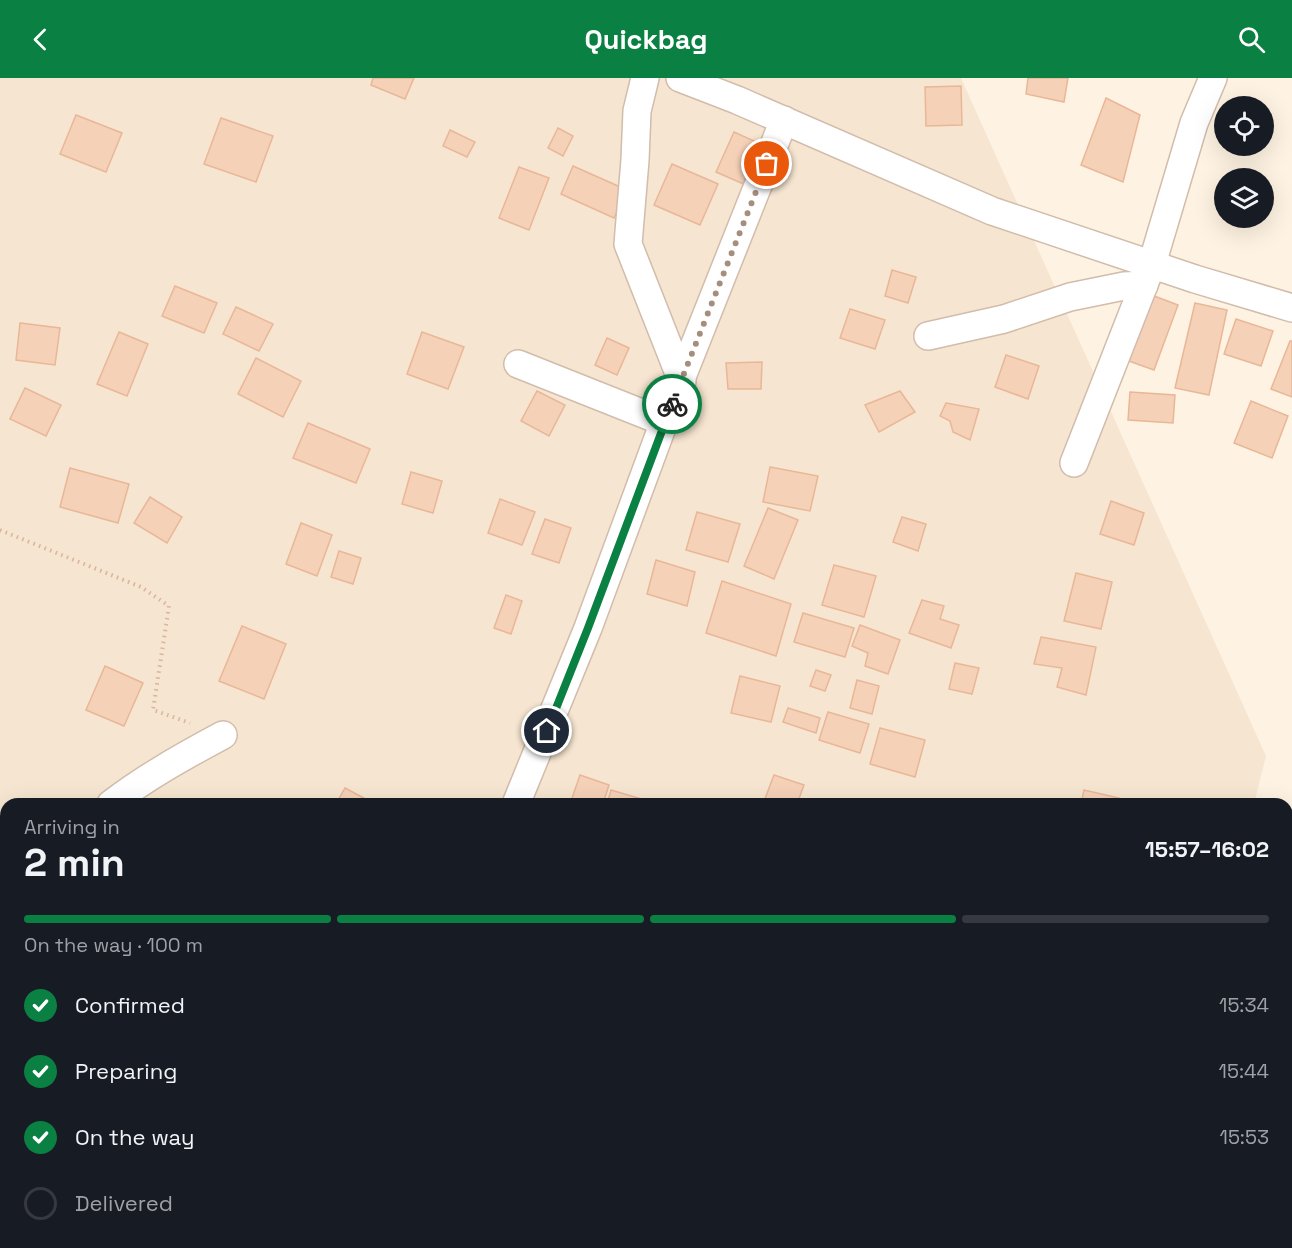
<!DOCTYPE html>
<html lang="en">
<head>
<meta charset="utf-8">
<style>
  :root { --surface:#171b24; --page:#242831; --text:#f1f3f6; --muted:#9ea1a6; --line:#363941; --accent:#0b8043 }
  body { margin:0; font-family:"Space Grotesk",sans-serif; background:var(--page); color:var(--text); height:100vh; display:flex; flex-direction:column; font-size:22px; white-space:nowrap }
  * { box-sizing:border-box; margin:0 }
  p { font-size:20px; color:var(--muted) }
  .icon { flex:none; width:33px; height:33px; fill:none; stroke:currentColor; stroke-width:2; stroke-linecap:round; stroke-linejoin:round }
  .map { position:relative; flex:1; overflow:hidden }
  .sheet { position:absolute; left:0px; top:720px; width:1293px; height:450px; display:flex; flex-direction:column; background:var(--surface); border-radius:18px 18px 0 0; box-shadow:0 6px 24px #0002 }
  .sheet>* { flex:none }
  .tools { position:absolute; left:1214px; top:18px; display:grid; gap:12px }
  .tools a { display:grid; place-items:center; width:60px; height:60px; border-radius:50%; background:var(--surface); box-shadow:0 6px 24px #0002; font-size:30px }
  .pin { position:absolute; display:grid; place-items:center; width:51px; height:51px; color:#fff; margin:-26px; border:3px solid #fff; border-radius:50%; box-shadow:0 2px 6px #0007 }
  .courier { position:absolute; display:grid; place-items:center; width:60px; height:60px; margin:-30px; border:4px solid #0b8043; border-radius:50%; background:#fff; color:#222; box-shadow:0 2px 8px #0007 }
  .overview em { font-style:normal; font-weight:700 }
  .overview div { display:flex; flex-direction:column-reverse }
  .overview { display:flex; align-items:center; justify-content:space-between; height:102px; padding:0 24px }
  h1 { font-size:39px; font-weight:700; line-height:45px }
  .bar { display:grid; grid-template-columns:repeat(4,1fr); gap:9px 6px; align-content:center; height:72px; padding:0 24px }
  .bar i { height:8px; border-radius:4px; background:var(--line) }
  .bar .on { background:var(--accent) }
  .bar p { grid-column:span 4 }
  ol { padding:0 24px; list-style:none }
  li { display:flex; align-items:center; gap:18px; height:66px }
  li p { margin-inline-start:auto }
  li .icon { padding:6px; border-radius:50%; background:var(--accent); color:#fff; stroke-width:4 }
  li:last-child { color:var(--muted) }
  li i { width:33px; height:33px; border:3px solid var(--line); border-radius:50% }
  header { display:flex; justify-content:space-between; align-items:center; height:78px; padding:0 24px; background:var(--accent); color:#fff; font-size:27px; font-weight:700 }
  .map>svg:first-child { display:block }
  .residential { fill:#f6e5d0 }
  .green { fill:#d1ecc0 }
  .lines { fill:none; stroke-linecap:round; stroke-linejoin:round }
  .stream { stroke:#9bd1db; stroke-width:7 }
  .building { fill:#f5d1b8; stroke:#e9b797; stroke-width:1.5 }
  .minor-casing { stroke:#d2bcab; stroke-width:30 }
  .path { stroke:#dab49b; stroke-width:4; stroke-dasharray:1.5 4.5; stroke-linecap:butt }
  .minor { stroke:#fff; stroke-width:27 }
  .done { stroke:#a68e7d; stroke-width:6; stroke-dasharray:0 10.8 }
  .route { stroke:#0b8043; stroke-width:8 }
</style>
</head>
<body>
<header><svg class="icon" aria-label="back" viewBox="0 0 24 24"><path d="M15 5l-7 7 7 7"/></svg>Quickbag<svg class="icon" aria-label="search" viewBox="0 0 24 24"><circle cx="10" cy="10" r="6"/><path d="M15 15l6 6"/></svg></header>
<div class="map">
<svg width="1292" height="1170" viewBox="0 0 1292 1170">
  <rect width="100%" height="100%" fill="#fef3e2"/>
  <path class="residential" d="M 0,0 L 961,0 L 1266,678 L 1254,726 L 6,726 L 6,909 L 0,906 Z"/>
  <path class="green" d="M 0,1137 L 6,1138 L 6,1164 L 168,1164 L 165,1170 L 0,1170 Z"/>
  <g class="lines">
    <g class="stream">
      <path d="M 298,1164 L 309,1170"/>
      <path d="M 0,1168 L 14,1170"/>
      <path d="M 179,1170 L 187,1164"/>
    </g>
  </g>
  <g class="building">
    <path d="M 373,0 L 414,0 L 405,21 L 371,7 Z"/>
    <path d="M 1028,0 L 1068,0 L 1064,24 L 1026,16 Z"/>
    <path d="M 961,8 L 962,47 L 926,48 L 925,9 Z"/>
    <path d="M 1106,20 L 1140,37 L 1123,104 L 1081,87 Z"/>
    <path d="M 76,37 L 122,55 L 106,94 L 60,76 Z"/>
    <path d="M 221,40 L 273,58 L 256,104 L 204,86 Z"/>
    <path d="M 558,50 L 573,58 L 563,78 L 548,70 Z"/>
    <path d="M 450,52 L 475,64 L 467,79 L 443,68 Z"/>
    <path d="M 734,54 L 765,68 L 746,107 L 716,94 Z"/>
    <path d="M 672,86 L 718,106 L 700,147 L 654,127 Z"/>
    <path d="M 573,88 L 627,112 L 614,140 L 561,116 Z"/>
    <path d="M 519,89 L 549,100 L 529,152 L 499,140 Z"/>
    <path d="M 892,192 L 916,199 L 908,225 L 885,218 Z"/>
    <path d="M 175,208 L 217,225 L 204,255 L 162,238 Z"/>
    <path d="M 1149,216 L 1178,227 L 1154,292 L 1126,282 Z"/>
    <path d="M 1195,225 L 1227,232 L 1209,317 L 1175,310 Z"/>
    <path d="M 236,229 L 273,246 L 259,273 L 223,256 Z"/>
    <path d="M 850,231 L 885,242 L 875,271 L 840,260 Z"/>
    <path d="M 1236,241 L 1273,253 L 1261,288 L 1224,276 Z"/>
    <path d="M 20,245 L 60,250 L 55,287 L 16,282 Z"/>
    <path d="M 119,254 L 148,266 L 127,318 L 97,306 Z"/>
    <path d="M 422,254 L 464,269 L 448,311 L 407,296 Z"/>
    <path d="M 607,260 L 629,270 L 617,297 L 595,287 Z"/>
    <path d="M 1290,263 L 1292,263 L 1292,319 L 1271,311 Z"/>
    <path d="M 1006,277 L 1039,288 L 1028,321 L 995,309 Z"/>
    <path d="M 256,280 L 301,303 L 283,339 L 238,316 Z"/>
    <path d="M 762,284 L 761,311 L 728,311 L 726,285 Z"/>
    <path d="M 25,310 L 61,327 L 46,358 L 10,341 Z"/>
    <path d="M 537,313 L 565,327 L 549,358 L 521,343 Z"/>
    <path d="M 900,313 L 915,334 L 879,354 L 865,327 Z"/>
    <path d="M 1130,314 L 1175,317 L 1173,345 L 1128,342 Z"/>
    <path d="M 1251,323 L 1288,338 L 1272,380 L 1234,365 Z"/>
    <path d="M 946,325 L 979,331 L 970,362 L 953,354 L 950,343 L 940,338 Z"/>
    <path d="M 308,345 L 370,371 L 356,405 L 293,380 Z"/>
    <path d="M 770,389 L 818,398 L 810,433 L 763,424 Z"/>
    <path d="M 70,390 L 129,406 L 118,445 L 60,429 Z"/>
    <path d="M 411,394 L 442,403 L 433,435 L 402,426 Z"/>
    <path d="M 150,419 L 182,439 L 167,465 L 134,445 Z"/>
    <path d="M 500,421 L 535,434 L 522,467 L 488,455 Z"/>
    <path d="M 1111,423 L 1144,435 L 1134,467 L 1100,456 Z"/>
    <path d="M 768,430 L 798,442 L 774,501 L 744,488 Z"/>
    <path d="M 697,434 L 740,446 L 728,484 L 686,472 Z"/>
    <path d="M 902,439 L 926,446 L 918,473 L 893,464 Z"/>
    <path d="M 545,441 L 571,450 L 559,485 L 532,476 Z"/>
    <path d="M 301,445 L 332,457 L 317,498 L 286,486 Z"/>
    <path d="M 339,473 L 361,480 L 353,506 L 331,499 Z"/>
    <path d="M 656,482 L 695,494 L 687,528 L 647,516 Z"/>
    <path d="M 834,487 L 876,498 L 864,539 L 822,527 Z"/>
    <path d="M 1076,495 L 1112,504 L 1101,551 L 1064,543 Z"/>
    <path d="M 722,503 L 791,526 L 776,578 L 706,555 Z"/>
    <path d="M 506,517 L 522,523 L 511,556 L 494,550 Z"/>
    <path d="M 922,522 L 944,528 L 940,541 L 959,547 L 951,570 L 909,555 Z"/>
    <path d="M 803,535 L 854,550 L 845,579 L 794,564 Z"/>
    <path d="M 860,547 L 900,562 L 888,596 L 865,588 L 868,575 L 852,568 Z"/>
    <path d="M 242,548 L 286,566 L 264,621 L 219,603 Z"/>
    <path d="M 1041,559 L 1096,569 L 1086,617 L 1057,609 L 1062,590 L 1034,586 Z"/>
    <path d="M 955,585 L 979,590 L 972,616 L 949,611 Z"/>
    <path d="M 105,588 L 143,605 L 124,648 L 86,632 Z"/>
    <path d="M 816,592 L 831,597 L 825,613 L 810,608 Z"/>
    <path d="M 740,598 L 780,608 L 771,644 L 731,635 Z"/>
    <path d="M 857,602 L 879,608 L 872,636 L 850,630 Z"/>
    <path d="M 788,630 L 820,640 L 816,655 L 783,644 Z"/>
    <path d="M 828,634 L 869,646 L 860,675 L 819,662 Z"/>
    <path d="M 880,650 L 925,662 L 915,699 L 870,686 Z"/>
    <path d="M 580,697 L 609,707 L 603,726 L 570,726 Z"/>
    <path d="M 774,697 L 804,707 L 797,726 L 763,726 Z"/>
    <path d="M 345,710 L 373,725 L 372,726 L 336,726 Z"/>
    <path d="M 611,712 L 645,722 L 644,726 L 607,726 Z"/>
    <path d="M 1084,712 L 1119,720 L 1117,726 L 1081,726 Z"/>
    <path d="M 4,817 L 6,818 L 6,841 L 0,838 L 0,823 Z"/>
  </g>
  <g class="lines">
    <g class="minor-casing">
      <g id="minor">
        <path d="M 645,0 L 637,33 L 635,82 L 628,166 L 682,303"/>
        <path d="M 680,0 L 737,22 L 992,133 L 1195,201 L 1292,230"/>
        <path d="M 928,258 L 1004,241 L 1070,219 L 1124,208 L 1144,207"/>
        <path d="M 518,286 L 664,344"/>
        <path d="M 1074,385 L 1152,186 L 1194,45 L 1213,0"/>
        <path d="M 111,726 C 146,699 184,678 223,657"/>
        <path d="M 516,726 L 588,550 L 664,344 L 784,42"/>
        <path d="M 1287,896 L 1292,898"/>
        <path d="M 6,945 L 3,952 L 6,1001"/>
        <path d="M 0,1035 L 6,1003"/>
      </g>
    </g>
    <path class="path" d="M 0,452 L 141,509 L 169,528 L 153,632 L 190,645"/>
    <use href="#minor" class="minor"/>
  </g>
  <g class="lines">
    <path class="done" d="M 672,326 L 767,86"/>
    <path class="route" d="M 547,653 L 588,550 L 672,326"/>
  </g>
</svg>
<div class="tools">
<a><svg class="icon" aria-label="locate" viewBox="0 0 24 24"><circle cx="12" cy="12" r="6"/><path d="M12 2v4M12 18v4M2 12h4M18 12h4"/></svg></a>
<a><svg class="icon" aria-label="layers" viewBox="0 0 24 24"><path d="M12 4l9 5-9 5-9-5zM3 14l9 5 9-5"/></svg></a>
</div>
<div class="pin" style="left:767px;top:86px;background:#ea580c"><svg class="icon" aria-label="bag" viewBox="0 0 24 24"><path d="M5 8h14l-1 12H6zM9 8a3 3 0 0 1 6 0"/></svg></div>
<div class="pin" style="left:547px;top:653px;background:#1f2937"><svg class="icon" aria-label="home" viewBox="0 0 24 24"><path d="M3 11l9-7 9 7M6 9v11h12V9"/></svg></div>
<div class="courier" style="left:672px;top:326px"><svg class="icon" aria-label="bike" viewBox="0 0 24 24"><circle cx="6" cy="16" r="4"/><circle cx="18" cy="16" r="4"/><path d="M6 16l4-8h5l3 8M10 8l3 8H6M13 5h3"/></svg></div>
<section class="sheet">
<div class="overview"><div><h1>2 min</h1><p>Arriving in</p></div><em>15:57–16:02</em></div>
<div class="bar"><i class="on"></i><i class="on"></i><i class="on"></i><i></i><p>On the way · 100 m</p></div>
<ol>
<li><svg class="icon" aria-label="check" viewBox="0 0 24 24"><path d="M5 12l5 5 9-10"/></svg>Confirmed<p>15:34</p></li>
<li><svg class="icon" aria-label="check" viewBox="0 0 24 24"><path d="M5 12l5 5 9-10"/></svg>Preparing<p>15:44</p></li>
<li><svg class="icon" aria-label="check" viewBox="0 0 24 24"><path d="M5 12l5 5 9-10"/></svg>On the way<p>15:53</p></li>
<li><i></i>Delivered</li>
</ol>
</section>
</div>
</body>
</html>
